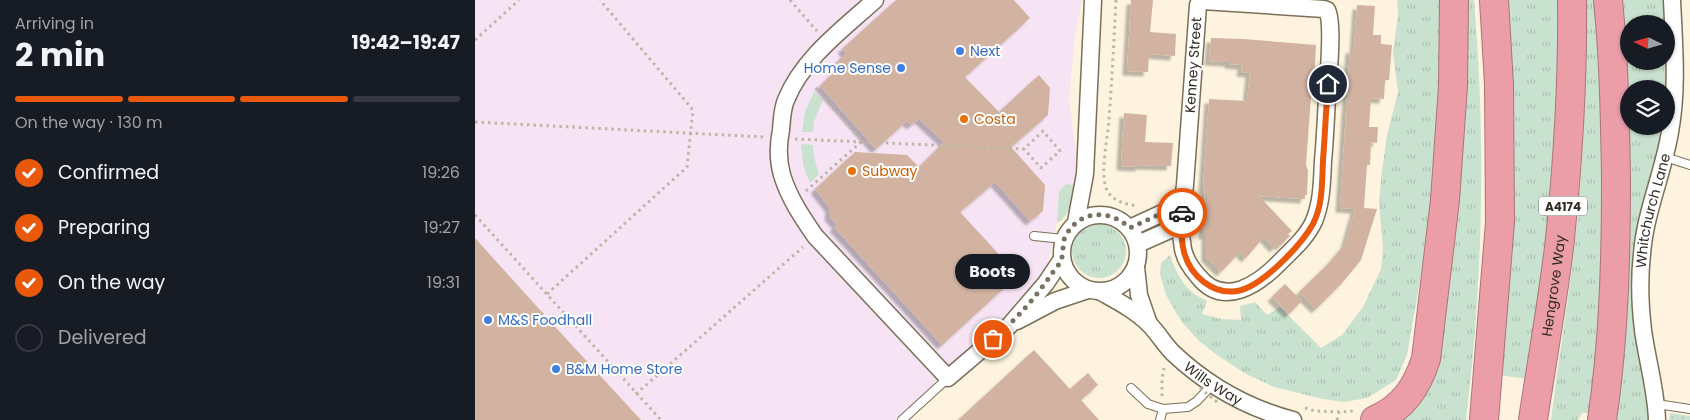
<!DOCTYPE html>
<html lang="en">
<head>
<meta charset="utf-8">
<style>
  :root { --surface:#171b24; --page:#20242c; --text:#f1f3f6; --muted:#9ea1a6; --line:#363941; --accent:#ea580c }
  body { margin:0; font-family:Poppins,sans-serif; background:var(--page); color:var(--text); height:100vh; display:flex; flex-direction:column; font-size:19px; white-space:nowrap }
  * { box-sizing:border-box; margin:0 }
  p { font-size:16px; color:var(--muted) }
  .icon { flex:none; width:28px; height:28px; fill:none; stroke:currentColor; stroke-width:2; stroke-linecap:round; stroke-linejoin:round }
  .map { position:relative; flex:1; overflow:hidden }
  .side { display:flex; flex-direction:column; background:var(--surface); width:475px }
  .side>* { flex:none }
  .needle { width:32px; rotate:275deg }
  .buttons { position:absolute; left:1145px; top:15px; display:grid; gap:10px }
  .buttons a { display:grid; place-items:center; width:55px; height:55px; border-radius:50%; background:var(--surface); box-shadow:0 1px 4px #0004; font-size:25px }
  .pin { position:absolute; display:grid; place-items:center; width:42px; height:42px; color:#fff; margin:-21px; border:2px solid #fff; border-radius:50%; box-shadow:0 1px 5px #0007 }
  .courier { position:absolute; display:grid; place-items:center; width:50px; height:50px; margin:-25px; border:4px solid #ea580c; border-radius:50%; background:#fff; color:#222; box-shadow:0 1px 6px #0007 }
  .bubble { position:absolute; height:35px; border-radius:18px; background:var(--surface); box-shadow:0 1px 4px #0004; font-size:16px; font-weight:700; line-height:35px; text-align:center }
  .summary em { font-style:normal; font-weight:700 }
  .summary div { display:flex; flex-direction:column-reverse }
  .summary { display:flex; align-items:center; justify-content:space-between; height:85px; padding:0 15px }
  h1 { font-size:32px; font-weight:700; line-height:38px }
  .bar { display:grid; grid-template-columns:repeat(4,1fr); gap:8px 5px; align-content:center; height:60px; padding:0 15px }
  .bar i { height:6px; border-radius:4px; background:var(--line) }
  .bar .active { background:var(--accent) }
  .bar p { grid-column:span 4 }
  ol { padding:0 15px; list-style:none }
  li { display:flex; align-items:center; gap:15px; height:55px }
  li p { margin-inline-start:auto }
  li .icon { padding:5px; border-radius:50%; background:var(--accent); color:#fff; stroke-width:4 }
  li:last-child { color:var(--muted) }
  li i { width:28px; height:28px; border:2px solid var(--line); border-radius:50% }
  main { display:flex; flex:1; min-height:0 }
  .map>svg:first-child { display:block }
  .commercial { fill:#f6e3f3 }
  .grass { fill:url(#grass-tufts) }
  .park { fill:url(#park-dots) }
  .garden { fill:#c9e2d0 }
  .building { fill:#d2b3a1; filter:url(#shadow) }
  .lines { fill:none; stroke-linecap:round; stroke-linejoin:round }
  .lane-casing { stroke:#7b6f58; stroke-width:10 }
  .street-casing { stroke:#7b6f58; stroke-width:19 }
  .highway-casing { stroke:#aa7579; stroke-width:30 }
  .path { stroke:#beb6a4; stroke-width:3; stroke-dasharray:2.5 4; stroke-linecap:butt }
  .lane { stroke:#fff; stroke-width:8 }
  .street { stroke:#fff; stroke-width:16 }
  .highway { stroke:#eb9da8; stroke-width:28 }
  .path-bridge { stroke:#beb6a4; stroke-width:3; stroke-dasharray:2.5 4; stroke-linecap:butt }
  .done { stroke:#787264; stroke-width:5; stroke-dasharray:0 9 }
  .route { stroke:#ea580c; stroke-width:6 }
  .shop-dot { fill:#3f7fe0; stroke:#fff; stroke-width:2 }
  .food-dot { fill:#e8710a; stroke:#fff; stroke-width:2 }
  .labels { text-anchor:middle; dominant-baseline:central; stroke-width:4; stroke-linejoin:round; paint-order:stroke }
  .shield { fill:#fff; stroke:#6f6b65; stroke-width:1 }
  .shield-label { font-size:12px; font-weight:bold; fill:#312c23 }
  .shop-label { font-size:14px; fill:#366cbe; stroke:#fff; text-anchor:start }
  .street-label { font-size:14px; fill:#312c23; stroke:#fff }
  .food-label { font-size:14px; fill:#c56008; stroke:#fff; text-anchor:start }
</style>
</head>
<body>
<main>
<section class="side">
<div class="summary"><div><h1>2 min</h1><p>Arriving in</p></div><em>19:42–19:47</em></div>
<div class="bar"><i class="active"></i><i class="active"></i><i class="active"></i><i></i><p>On the way · 130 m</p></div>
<ol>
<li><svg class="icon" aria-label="check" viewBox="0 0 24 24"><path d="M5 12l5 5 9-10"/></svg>Confirmed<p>19:26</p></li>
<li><svg class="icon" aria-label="check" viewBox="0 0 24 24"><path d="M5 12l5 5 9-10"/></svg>Preparing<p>19:27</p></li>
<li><svg class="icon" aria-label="check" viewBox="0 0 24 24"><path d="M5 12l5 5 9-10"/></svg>On the way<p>19:31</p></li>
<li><i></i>Delivered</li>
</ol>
</section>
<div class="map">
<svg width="1215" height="420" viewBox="0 0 1215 420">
  <defs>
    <pattern id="grass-tufts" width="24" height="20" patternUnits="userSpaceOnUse" patternTransform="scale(1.25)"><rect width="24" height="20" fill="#c9e2d0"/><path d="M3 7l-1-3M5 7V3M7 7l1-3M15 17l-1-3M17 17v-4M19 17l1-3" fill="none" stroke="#adc2b2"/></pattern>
    <pattern id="park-dots" width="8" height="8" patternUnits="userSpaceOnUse" patternTransform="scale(1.25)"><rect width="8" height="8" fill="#c9e2d0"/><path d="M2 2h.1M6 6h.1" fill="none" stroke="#adc2b2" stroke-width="1.8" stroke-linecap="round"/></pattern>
    <filter id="shadow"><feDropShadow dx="-4.5" dy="4.5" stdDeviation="1" flood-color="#0004"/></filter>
  </defs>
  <rect width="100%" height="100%" fill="#fdf3de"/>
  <path class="commercial" d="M 0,0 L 607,0 L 600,36 L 594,98 L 601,153 L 599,185 L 591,184 L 584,191 L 582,223 L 572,266 L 535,314 L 420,420 L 0,420 Z"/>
  <g class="grass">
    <path d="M 922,0 L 974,0 L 958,206 L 932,355 L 921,380 L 892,398 L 869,402 L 848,399 L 799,387 L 771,374 L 742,355 L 723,340 L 706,321 L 691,295 L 685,274 L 686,263 L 695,255 C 703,277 710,291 732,301 L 727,314 L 746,319 L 766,320 L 765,306 L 780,302 L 792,315 L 805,307 L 846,348 L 867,335 L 888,307 L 906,269 L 908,248 L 904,202 L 907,171 L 912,135 L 923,92 L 918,52 L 923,14 Z"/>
    <path d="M 986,0 L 999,0 C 1011,140 1008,281 991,420 L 925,420 L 935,412 Z"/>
    <path d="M 1025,0 L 1087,0 L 1074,243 L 1055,379 L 1022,375 Z"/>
    <path d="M 1111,0 L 1122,0 L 1129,136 L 1128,268 L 1118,413 L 1107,413 L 1103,420 L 1076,420 C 1085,351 1096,282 1103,213 C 1109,142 1112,71 1111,0 Z"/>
    <path d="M 1146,0 L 1188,0 L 1190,24 L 1154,24 L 1154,61 L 1191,61 L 1191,39 L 1193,63 L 1191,107 L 1191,89 L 1154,89 L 1154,126 L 1189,126 L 1172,198 L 1173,420 L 1140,420 Z"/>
    <circle cx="624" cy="251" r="27"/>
  </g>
  <path class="park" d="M 1195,413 L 1215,416 L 1215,420 L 1194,420 Z"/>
  <g class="garden">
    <path d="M 339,92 L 348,100 L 339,121 L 338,132 L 327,132 L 330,111 Z"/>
    <path d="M 326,144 L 338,145 L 339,157 L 344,174 L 335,183 L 328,165 Z"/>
    <path d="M 591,184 L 599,185 C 597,199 596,216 582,223 L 584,191 Z"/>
  </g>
  <g class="building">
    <path d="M 421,0 L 539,0 L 555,18 L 490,77 L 524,112 L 564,75 L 575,88 L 573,115 L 536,147 L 570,185 L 568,211 L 555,221 L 520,182 L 485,212 L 543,275 L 467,345 L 359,227 L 362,225 L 354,216 L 355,208 L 340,189 L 380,152 L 432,155 L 444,167 L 469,142 L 444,119 L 436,125 L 432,121 L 401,149 L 345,86 L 362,69 L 362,62 L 371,53 L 367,49 Z"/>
    <path d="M 656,0 L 678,0 L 675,32 L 701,34 L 700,56 L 674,54 L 673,72 L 652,71 Z"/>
    <path d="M 882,5 L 900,6 L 898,35 L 906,35 L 906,44 L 917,45 L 914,80 L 910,80 L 909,99 L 896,98 L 894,127 L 903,127 L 902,143 L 896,142 L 895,165 L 892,165 L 889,208 L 902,209 L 886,260 L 867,283 L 841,309 L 824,292 L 854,263 L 870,244 L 880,209 L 865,208 L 875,49 L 879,49 Z"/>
    <path d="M 736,38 L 769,39 L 841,45 L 839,84 L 837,84 L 831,164 L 832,169 L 833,169 L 832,195 L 830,195 L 830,199 L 784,196 L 817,231 L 813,234 L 815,236 L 805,246 L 803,244 L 799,248 L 789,237 L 771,258 L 765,252 L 746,272 L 731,257 L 731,235 L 728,235 L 730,188 L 728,188 L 734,99 L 772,101 L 775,73 L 766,72 L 767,65 L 754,64 L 754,62 L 734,61 Z"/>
    <path d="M 649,113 L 672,115 L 670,142 L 698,143 L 696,166 L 665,165 L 665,167 L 646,166 Z"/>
    <path d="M 0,238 L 84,331 L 166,420 L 0,420 Z"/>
    <path d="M 810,284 L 827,301 L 814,314 L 797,297 Z"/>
    <path d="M 559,350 L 595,389 L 613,373 L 623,385 L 606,400 L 624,420 L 483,420 Z"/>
  </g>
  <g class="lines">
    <g class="lane-casing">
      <g id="lane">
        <path d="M 1190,157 L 1215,165"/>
        <path d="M 559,236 L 589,239"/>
        <path d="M 656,388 L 673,404 L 688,409 L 713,407 L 722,401 L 737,385"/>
        <path d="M 1182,404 L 1215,409"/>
        <path d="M 427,420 L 473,378"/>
        <path d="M 685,420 L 688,409"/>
      </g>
    </g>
    <g class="street-casing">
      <g id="street">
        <path d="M 400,0 C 368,29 328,58 311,100 C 307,109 307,120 306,130 C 303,145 303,161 307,175 C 314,198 327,217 340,236 L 473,378 L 534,326 L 571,283 L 587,259"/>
        <path d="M 728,1 L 849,9 L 852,10 C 859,24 853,79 852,97 C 851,118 850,139 848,161 C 847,181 847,202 839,221 C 832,237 818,249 806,261 C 784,284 749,309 723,276 C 716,268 710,260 708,249 C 704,228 707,206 710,185 L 723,5 L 724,3 Z"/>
        <circle cx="625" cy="253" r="38"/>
        <path d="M 601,222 L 610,174 L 618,0"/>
        <path d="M 655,228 L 707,204"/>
        <path d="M 663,244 L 706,225"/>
        <path d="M 661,267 L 664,295 L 674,324"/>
        <path id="s1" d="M 626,292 C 642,301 660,310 674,324 C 683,333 689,344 698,353 C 733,386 772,408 818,420"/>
        <path d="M 542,321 L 580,301 L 613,290"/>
        <path id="s2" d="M 1182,420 C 1181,389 1172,360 1168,330 C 1165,305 1164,280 1167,254 C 1170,213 1188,174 1195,132 C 1203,88 1199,45 1197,0"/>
      </g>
    </g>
    <g class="highway-casing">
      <g id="highway">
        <path d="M 900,420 C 928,408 942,387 951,359 L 970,200 L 978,86 L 979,0"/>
        <path d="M 1009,420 L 1025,222 L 1024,84 L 1019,0"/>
        <path id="s3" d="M 1058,420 C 1067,360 1078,300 1085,239 C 1093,160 1098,80 1097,0"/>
        <path d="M 1127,420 C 1139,340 1141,259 1141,178 C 1140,118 1139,59 1133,0"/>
      </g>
    </g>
    <g class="path">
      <path d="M 315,0 L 342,31"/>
      <path d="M 641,0 C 639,40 637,79 634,119 C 633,137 625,171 631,188 C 636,201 650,204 662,206"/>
      <path d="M 0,40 L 44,0"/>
      <path d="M 0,122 L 289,137"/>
      <path d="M 320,139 L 549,149 L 568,131 L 585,151 L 566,168 L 549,149"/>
      <path d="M 331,191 L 387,141 L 338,85"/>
      <path d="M 0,215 L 186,420"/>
      <path d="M 72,294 L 212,167 L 218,110 L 125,0"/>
      <path d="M 161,394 L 328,247"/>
      <path d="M 687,396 L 687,379 L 689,368"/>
      <path d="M 830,408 L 840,411 L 864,412"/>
      <path d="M 862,420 L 864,412 L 881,411"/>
    </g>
    <use href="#lane" class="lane"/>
    <use href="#street" class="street"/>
    <use href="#highway" class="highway"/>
    <path class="path-bridge" d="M 725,388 L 742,402"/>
  </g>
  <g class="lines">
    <path class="done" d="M 518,339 C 541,320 561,297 578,272 C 580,269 585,264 586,260 C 589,253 587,244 590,237 C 604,209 634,209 655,228 L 707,204 L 707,213"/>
    <path class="route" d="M 707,213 C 706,226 706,240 709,252 C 715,275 737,295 762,291 C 787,287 826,245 838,224 C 848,205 847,181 848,160 C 850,135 851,109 853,84"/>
  </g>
  <g class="shop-dot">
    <circle cx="485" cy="51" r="5"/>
    <circle cx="426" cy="68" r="5"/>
    <circle cx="13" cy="320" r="5"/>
    <circle cx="81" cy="369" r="5"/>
  </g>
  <g class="food-dot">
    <circle cx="489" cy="119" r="5"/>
    <circle cx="377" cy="171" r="5"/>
  </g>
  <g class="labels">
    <rect class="shield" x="1064" y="196.5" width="48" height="19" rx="4"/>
    <g class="shield-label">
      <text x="1088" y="206">A4174</text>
    </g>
    <g class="shop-label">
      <text x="495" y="51">Next</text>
      <text x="416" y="68" text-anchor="end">Home Sense</text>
      <text x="23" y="320">M&amp;S Foodhall</text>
      <text x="91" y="369">B&amp;M Home Store</text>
    </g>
    <g class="street-label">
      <text transform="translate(718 65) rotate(-86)">Kenney Street</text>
      <text stroke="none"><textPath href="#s2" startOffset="212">Whitchurch Lane</textPath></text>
      <text stroke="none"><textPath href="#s3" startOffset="136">Hengrove Way</textPath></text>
      <text stroke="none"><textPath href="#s1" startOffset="146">Wills Way</textPath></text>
    </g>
    <g class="food-label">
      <text x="499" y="119">Costa</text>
      <text x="387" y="171">Subway</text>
    </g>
  </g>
</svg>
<div class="buttons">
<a><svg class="needle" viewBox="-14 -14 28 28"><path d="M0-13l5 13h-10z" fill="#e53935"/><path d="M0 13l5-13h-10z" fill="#9ea1a6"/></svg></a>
<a><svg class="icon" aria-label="layers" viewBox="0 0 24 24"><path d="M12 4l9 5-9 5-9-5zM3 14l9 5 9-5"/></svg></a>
</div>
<div class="pin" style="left:518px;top:339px;background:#ea580c"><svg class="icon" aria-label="bag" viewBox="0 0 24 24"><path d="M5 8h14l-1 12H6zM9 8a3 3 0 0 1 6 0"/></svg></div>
<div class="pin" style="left:853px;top:84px;background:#1f2937"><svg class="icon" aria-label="home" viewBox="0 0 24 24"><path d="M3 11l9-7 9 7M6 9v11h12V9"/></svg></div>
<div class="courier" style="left:707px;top:213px"><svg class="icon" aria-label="car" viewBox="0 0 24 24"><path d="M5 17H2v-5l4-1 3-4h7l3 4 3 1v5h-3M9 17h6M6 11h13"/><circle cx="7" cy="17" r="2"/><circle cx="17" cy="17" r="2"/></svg></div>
<div class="bubble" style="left:480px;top:254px;width:75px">Boots</div>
</div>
</main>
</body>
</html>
